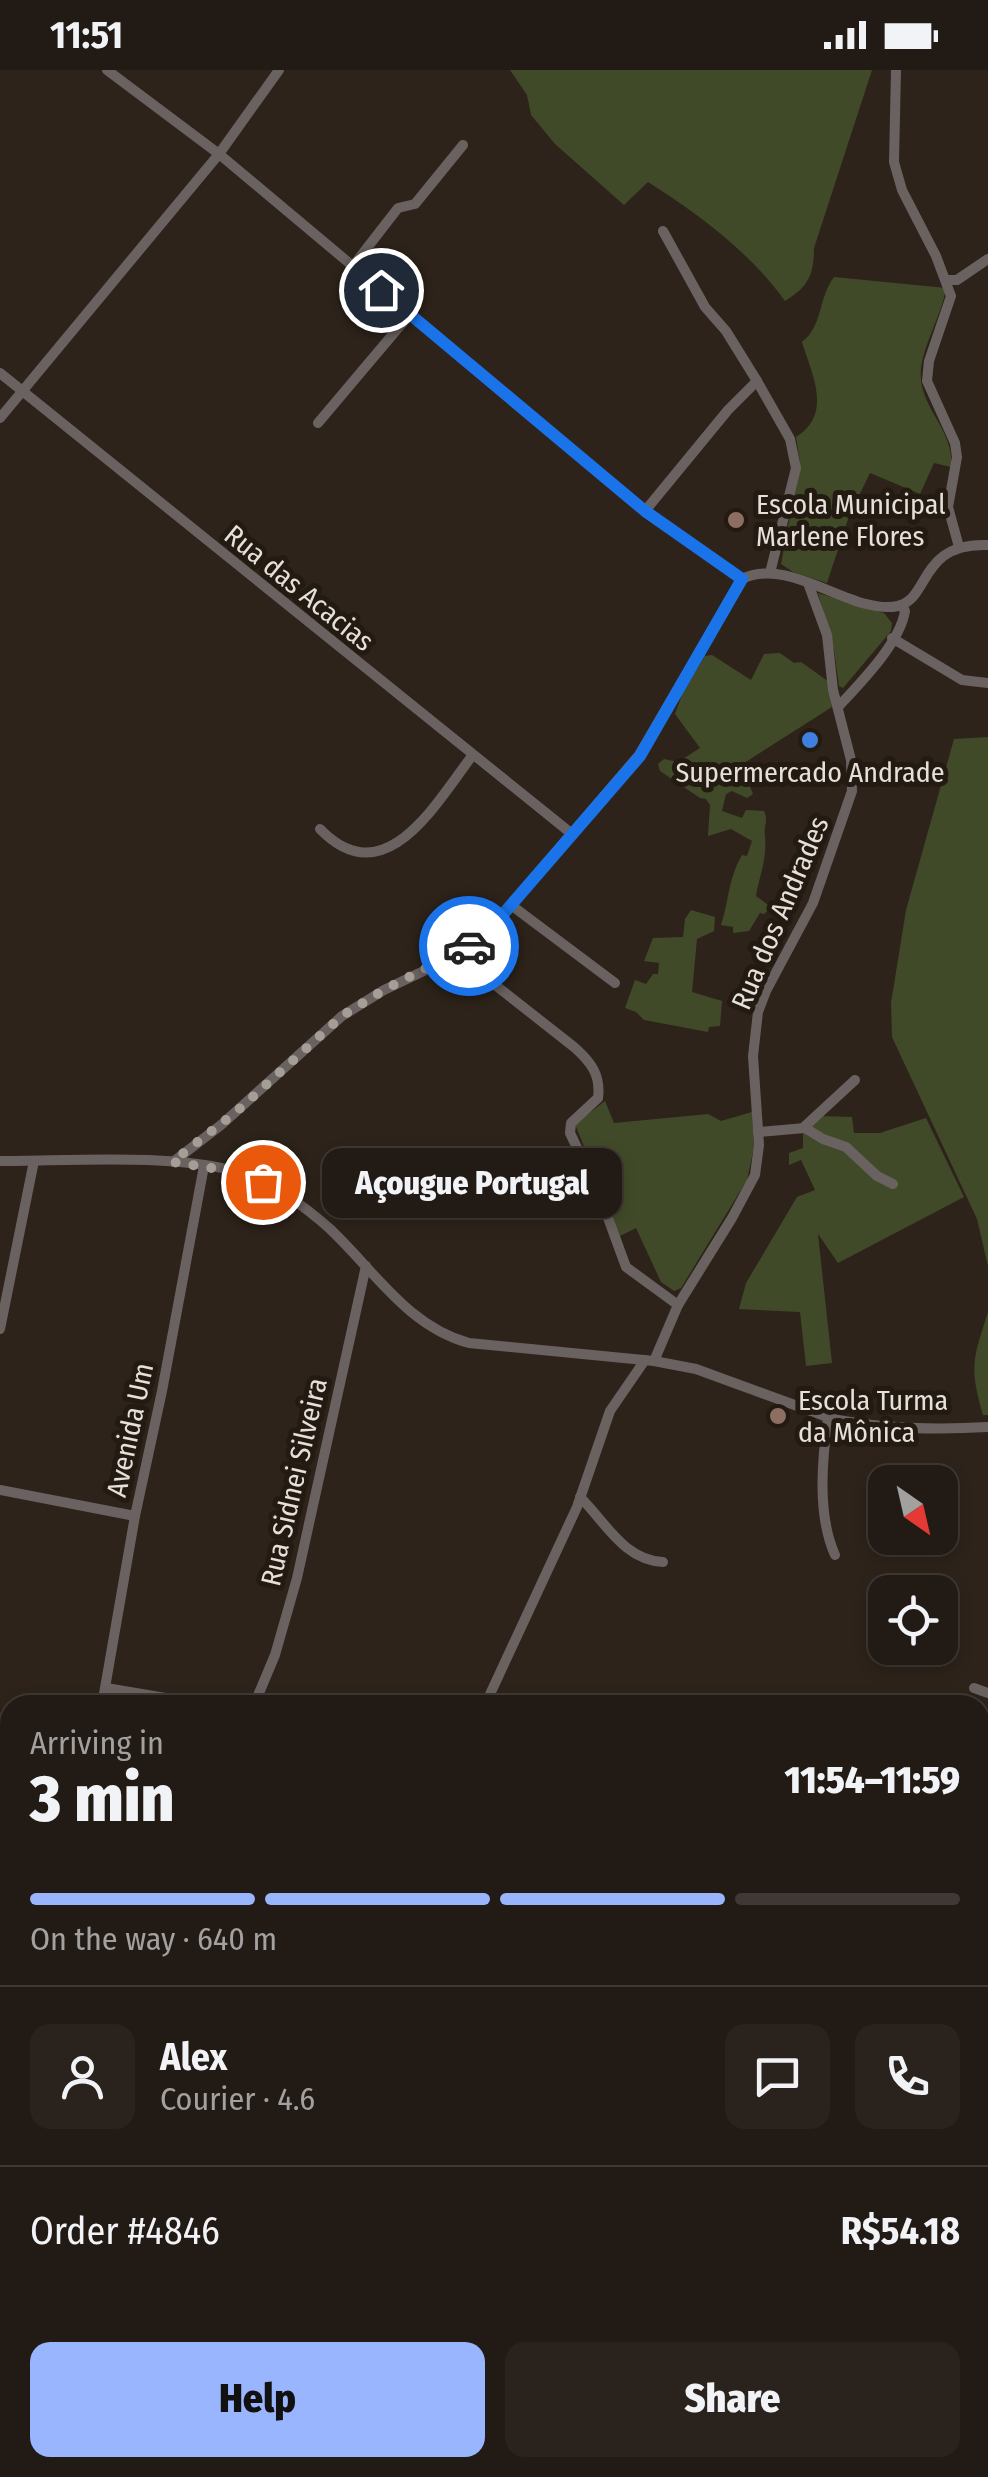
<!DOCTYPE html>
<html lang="en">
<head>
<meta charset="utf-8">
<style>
  :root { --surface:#221a14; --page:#2a231d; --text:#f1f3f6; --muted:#a2a1a0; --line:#3f3834; --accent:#99b5fd }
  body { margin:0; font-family:"Fira Sans Condensed",sans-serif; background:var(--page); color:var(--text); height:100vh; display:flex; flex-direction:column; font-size:38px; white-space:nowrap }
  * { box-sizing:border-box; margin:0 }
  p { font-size:32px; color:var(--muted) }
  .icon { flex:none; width:55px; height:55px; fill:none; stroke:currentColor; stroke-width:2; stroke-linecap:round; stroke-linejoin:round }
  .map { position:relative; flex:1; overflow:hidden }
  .drawer { position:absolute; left:0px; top:1625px; width:990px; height:782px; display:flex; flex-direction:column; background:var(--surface); border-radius:30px 30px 0 0; box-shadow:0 5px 15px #0003,0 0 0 2px var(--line) }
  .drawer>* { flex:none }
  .needle { width:65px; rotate:146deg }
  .buttons { position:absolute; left:868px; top:1395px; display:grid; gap:20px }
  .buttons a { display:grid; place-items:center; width:90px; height:90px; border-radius:20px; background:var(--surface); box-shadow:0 5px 15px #0003,0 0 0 2px var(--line); font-size:50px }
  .pin { position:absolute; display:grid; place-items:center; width:85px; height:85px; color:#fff; margin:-42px; border:5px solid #fff; border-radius:50%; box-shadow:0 2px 10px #0007 }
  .courier { position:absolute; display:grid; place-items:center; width:100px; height:100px; margin:-50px; border:8px solid #1a73e8; border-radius:50%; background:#fff; color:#222; box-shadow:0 2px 12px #0007 }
  .bubble { position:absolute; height:70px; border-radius:20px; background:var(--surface); box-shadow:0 5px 15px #0003,0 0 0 2px var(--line); font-size:32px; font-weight:800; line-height:70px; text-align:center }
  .headline em { font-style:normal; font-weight:800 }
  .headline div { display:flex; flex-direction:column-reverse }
  .headline { display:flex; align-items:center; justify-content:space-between; height:170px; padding:0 30px }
  h1 { font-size:65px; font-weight:800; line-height:75px }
  .bar { display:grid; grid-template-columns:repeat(4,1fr); gap:15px 10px; align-content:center; height:120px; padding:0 30px }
  .bar i { height:12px; border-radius:8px; background:var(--line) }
  .bar .selected { background:var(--accent) }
  .bar p { grid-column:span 4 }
  .line { display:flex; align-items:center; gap:25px; padding:0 30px; border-top:2px solid var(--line) }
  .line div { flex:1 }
  .round { display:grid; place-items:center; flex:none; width:105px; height:105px; border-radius:20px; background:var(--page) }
  .button { display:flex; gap:20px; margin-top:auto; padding:20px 30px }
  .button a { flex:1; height:115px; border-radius:20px; background:var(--accent); color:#111; font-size:40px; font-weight:800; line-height:115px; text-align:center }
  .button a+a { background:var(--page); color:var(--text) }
  .status { display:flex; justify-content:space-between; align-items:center; height:70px; padding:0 50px; background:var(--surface); direction:ltr }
  .status svg { height:28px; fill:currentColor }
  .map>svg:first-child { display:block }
  .green { fill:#414a28 }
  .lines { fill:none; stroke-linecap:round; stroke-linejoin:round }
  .minor { stroke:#696261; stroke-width:10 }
  .highway { stroke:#c9b6b5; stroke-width:15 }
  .done { stroke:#a59e97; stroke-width:10; stroke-dasharray:0 18 }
  .route { stroke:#1a73e8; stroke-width:12 }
  .education-dot { fill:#8d6e63; stroke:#231a11; stroke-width:4 }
  .shop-dot { fill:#3f7fe0; stroke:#231a11; stroke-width:4 }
  .labels { text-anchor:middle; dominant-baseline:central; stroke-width:10; stroke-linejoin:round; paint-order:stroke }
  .poi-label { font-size:28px; fill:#e6e0da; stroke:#231a11; text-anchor:start }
  .street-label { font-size:28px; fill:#e6e0da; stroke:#231a11 }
</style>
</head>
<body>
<div class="status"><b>11:51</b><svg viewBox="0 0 49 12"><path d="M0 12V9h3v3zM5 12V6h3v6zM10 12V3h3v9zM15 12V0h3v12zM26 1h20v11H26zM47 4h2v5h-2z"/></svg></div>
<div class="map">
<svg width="988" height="2407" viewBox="0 0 988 2407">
  <rect width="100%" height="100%" fill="#2d231a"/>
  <g class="green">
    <path d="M 510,0 L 872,0 L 814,178 C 814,205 808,217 785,231 C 751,183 697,143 648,112 L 624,135 L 555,74 L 531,45 L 527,25 Z"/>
    <path d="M 834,207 L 946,218 C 942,246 918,283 921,309 C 923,340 955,363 951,397 L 934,393 L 920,424 L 870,403 L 849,446 L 827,513 L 793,502 L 781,494 L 800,392 L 796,367 C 833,344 812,305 802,272 C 823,256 818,228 834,207 Z"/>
    <path d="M 818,523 L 884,543 L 892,553 L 891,561 L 843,618 L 839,616 L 834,580 Z"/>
    <path d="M 780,583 L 794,593 L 801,592 L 829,612 L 832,637 L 741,695 L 753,724 L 747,728 L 732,721 L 726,724 L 722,741 L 742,748 L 746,740 L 764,741 C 769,751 763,755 765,766 C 767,790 760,803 756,826 L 771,837 L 764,844 L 760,843 L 749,861 L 733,863 L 733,857 L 721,855 C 729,831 728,809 742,785 L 747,786 L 752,771 L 731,759 L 708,766 L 710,735 L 706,729 L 700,728 L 660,701 L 658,694 L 664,689 L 678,692 L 700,678 L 675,644 L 683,622 L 705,586 L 712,585 L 751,610 L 764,584 Z"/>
    <path d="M 988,667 L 988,1196 L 977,1149 L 892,967 L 891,933 L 906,840 L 954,669 Z"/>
    <path d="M 691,840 L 715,847 L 714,861 L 697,869 L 692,922 L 722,931 L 720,956 L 709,957 L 708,962 L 644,950 L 636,942 L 625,938 L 635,910 L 646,914 L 653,904 L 658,904 L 659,893 L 644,891 L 653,868 L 683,867 L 685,849 Z"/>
    <path d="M 605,1031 L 614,1053 L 708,1044 L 721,1051 L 752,1042 L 754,1077 L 747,1110 L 681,1218 L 674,1221 L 661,1212 L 636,1158 L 620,1166 L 575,1054 Z"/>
    <path d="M 820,1046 L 852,1047 L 854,1063 L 880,1063 L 926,1048 L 964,1127 L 838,1193 L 818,1164 L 832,1293 L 806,1296 L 800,1242 L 739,1239 L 746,1213 L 797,1127 L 815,1120 L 801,1090 L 789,1095 L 789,1083 L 803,1078 L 803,1059 Z"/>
    <path d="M 988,1242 L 988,1345 L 983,1345 C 969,1296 973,1289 988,1242 Z"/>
    <path d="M 10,1963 L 10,2398 L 647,2398 L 653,2407 L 0,2407 L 0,1972 Z"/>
  </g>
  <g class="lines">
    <g class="minor">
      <path d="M 107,0 L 219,84 L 645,441 L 742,509"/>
      <path d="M 896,0 L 894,92 L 902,120 L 936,186 L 951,226 L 929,291 L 927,311 L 955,373 L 957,387 L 948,437 L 959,477"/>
      <path d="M 663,161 L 705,237 L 726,261 L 757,311"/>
      <path d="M 353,196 L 398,138 L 415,134 L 463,75"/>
      <path d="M 947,210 L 957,210 L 988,189"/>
      <path d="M 0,303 L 572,764"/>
      <path d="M 0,348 L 219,84 L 279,0"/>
      <path d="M 318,353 L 410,244"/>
      <path d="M 645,441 L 728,340 L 757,311 L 790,369 L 796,398 L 770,503"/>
      <path d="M 892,568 L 962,610 L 988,613"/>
      <path d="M 839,636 C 861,612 900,573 905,541 L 901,535"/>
      <path d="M 320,759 C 385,826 436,733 472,686"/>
      <path d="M 511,835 L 615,913"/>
      <path d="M 457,885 L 574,977 C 591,992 601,1005 598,1028 L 571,1053 L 570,1063 L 600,1126 L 626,1197 L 678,1235"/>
      <path d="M 803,1058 L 855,1010"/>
      <path d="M 758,1062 L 805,1058 L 823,1069 L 846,1077 L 877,1106 L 893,1114"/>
      <path d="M 0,1091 C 68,1091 174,1083 238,1102 C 271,1112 303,1135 329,1158 C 374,1200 407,1256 469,1273 L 654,1291 L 696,1299 L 833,1349 C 883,1359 936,1360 988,1357"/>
      <path d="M 173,1092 L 221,1055 L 342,946 L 384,920 L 457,885 L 492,857 L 639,685 L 742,509 C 791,485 852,546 898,536 C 930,529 919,472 988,475"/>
      <path d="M 0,1259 L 34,1091"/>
      <path d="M 654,1291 L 678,1235 L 732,1148 L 755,1105 L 759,1075 L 753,986 L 758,942 L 766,921 L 813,833 L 852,721 L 851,690 L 833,620 L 827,565 L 808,513"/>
      <path d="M 828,1347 C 822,1390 817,1445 835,1485"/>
      <path d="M 0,1420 L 135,1446"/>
      <path d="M 580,1427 C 606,1453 624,1490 663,1492"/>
      <path d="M 106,1618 L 207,1635"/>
      <path d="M 974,1618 L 988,1623"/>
      <path d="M 102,1635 L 135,1446 L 162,1321 L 204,1096"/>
      <path d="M 254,1635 L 275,1585 L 297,1508 L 366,1196"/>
      <path d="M 485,1635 L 577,1437 L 610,1341 L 645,1290"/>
      <path d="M 0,1766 L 10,1769"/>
      <path d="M 0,1960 L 10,1951"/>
      <path d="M 980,1992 L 988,1994"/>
      <path d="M 980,2091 L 988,2099"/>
      <path d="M 980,2123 L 988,2108"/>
      <path d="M 980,2250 L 988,2234"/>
      <path d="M 299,2398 L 300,2407"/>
      <path d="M 826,2407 L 830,2398"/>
      <path d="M 903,2407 L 908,2398"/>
    </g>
    <g class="highway">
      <path d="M 980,2195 L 988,2180"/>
      <path d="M 868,2407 L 873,2398"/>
    </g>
  </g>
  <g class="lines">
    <path class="done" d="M 263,1112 L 238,1102 L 172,1092 L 236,1042 L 342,946 L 384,920 L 469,876"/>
    <path class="route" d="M 381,220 L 645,441 L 742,509 L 640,686 L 492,857 L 469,876"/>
  </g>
  <g class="education-dot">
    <circle cx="736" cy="450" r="10"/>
    <circle cx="778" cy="1346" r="10"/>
  </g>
  <circle class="shop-dot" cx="810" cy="670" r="10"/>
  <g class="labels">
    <g class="poi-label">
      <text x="756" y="434">Escola Municipal<tspan x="756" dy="32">Marlene Flores</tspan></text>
      <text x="810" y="702" text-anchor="middle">Supermercado Andrade</text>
      <text x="798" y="1330">Escola Turma<tspan x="798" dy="32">da Mônica</tspan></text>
    </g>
    <g class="street-label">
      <text transform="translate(299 518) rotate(39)">Rua das Acacias</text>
      <text transform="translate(780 843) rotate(-67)">Rua dos Andrades</text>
      <text transform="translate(130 1360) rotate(-78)">Avenida Um</text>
      <text transform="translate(294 1412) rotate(-77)">Rua Sidnei Silveira</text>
    </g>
  </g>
</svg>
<div class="buttons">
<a><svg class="needle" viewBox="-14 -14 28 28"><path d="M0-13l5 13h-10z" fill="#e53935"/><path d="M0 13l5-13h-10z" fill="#a2a1a0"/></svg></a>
<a><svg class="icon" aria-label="locate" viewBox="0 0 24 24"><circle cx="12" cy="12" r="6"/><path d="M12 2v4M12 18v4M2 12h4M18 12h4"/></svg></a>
</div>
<div class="pin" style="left:263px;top:1112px;background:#ea580c"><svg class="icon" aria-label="bag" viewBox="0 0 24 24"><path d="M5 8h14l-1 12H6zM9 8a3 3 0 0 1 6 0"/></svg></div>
<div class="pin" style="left:381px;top:220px;background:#1f2937"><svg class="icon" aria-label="home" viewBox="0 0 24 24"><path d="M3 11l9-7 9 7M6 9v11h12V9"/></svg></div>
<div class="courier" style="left:469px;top:876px"><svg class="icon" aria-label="car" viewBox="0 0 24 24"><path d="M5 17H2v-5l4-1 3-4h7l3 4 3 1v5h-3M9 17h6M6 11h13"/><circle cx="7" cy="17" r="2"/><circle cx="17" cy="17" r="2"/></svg></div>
<div class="bubble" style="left:322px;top:1078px;width:300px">Açougue Portugal</div>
<section class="drawer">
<div class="headline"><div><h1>3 min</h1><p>Arriving in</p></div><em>11:54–11:59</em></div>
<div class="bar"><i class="selected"></i><i class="selected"></i><i class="selected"></i><i></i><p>On the way · 640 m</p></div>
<div class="line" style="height:180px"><a class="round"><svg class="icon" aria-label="person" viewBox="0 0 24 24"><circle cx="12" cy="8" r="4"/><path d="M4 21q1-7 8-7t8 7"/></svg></a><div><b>Alex</b><p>Courier · 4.6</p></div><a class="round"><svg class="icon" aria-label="chat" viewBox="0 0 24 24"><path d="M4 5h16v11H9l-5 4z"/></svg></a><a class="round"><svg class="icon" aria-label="phone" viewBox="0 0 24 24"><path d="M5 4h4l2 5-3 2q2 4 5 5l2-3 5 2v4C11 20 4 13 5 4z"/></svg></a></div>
<div class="line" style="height:130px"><div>Order #4846</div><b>R$54.18</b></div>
<div class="button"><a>Help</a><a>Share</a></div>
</section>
</div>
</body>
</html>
